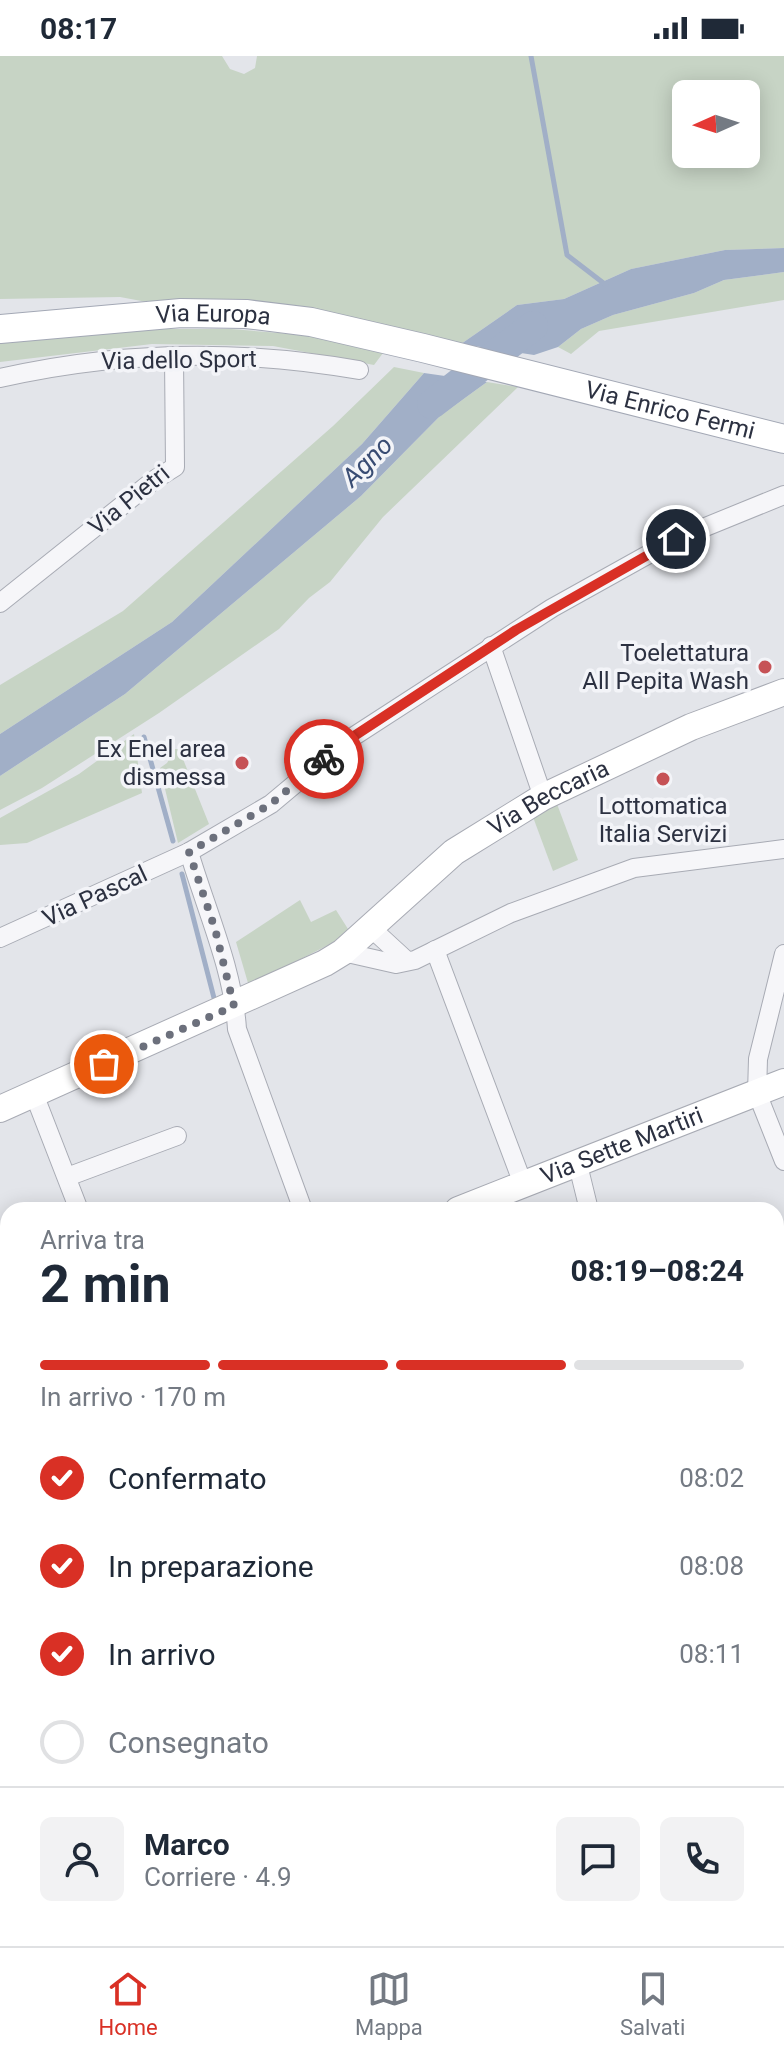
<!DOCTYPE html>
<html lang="it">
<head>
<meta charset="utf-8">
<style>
  :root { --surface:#fff; --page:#f2f2f3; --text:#1f2937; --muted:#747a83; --line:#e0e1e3; --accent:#d93025 }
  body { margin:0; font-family:Roboto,sans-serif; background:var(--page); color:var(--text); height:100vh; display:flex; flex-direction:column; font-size:30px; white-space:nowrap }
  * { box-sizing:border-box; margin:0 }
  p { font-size:26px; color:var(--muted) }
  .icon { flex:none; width:44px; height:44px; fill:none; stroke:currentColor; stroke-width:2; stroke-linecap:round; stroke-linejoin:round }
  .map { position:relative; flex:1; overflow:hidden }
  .drawer { position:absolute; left:0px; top:1146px; width:784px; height:744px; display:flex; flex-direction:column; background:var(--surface); border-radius:24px 24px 0 0; box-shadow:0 4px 20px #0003 }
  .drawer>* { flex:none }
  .needle { width:52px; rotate:267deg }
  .tools { position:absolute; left:672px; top:24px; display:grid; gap:16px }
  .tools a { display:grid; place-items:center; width:88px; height:88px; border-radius:12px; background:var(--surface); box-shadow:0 4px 20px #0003; font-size:40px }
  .pin { position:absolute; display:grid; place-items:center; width:68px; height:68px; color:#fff; margin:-34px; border:4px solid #fff; border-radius:50%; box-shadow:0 2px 8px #0007 }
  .courier { position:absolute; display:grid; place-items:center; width:80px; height:80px; margin:-40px; border:6px solid #d93025; border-radius:50%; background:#fff; color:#222; box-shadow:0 2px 10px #0007 }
  .overview em { font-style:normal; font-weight:700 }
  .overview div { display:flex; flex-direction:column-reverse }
  .overview { display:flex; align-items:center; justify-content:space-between; height:136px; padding:0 40px }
  h1 { font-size:52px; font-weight:700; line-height:60px }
  .bar { display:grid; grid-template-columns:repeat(4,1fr); gap:12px 8px; align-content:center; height:96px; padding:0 40px }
  .bar i { height:10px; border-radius:6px; background:var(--line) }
  .bar .active { background:var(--accent) }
  .bar p { grid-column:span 4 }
  .line { display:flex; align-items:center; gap:20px; padding:0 40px; border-top:2px solid var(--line) }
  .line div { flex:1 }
  .round { display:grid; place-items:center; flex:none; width:84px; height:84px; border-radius:12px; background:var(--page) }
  ol { padding:0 40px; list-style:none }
  li { display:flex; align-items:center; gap:24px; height:88px }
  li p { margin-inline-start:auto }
  li .icon { padding:8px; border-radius:50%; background:var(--accent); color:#fff; stroke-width:4 }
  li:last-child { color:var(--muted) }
  li i { width:44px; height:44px; border:4px solid var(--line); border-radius:50% }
  .status { display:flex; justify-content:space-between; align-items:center; height:56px; padding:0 40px; background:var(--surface); direction:ltr }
  .status svg { height:22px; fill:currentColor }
  .menu { display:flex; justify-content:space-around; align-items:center; height:112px; border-top:2px solid var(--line); background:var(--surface); font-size:22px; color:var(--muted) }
  .menu a { display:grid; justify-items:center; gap:4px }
  .menu .active { color:var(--accent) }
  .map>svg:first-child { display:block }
  .green { fill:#c7d4c5; fill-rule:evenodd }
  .water { fill:#a1afc7 }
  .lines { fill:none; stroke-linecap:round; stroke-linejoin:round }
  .stream { stroke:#a1afc7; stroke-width:5 }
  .river { stroke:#a1afc7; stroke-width:30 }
  .street-casing { stroke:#a8abb4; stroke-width:20 }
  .secondary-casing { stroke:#a8abb4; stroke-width:28 }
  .primary-casing { stroke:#a3a8b5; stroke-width:30 }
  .street { stroke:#f6f6f9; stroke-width:18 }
  .secondary { stroke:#fff; stroke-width:26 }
  .primary { stroke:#fff; stroke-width:28 }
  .done { stroke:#6c707c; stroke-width:8; stroke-dasharray:0 14.4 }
  .route { stroke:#d93025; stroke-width:10 }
  .poi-dot { fill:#c65256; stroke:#f3f4f8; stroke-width:3 }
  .labels { text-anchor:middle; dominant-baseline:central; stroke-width:7; stroke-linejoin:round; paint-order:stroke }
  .street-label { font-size:24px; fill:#2c3141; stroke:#f3f4f8 }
  .poi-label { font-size:24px; fill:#2c3141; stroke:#f3f4f8; text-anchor:end }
  .water-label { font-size:26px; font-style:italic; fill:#394c73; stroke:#f3f4f8 }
</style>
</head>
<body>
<div class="status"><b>08:17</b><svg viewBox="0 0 49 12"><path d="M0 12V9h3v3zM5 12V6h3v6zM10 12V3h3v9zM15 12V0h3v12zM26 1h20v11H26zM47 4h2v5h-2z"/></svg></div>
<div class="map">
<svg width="784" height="1890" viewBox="0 0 784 1890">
  <rect width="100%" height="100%" fill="#e3e5ea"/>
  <g class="green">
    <path d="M 0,0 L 222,0 L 230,13 L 244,18 L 255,12 L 257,0 L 784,0 L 784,192 L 725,194 L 631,213 L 564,243 L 517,249 L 461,288 L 179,252 L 120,241 L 0,243 ZM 686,38 L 746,38 L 746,98 L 686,98 Z"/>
    <path d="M 784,216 L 784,244 L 599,275 L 571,298 L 558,291 L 581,273 L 613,259 L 694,237 L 724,224 Z"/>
    <path d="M 152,273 L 231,273 L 304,279 L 383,297 L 374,309 L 273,290 L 152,288 L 0,306 L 0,287 Z"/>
    <path d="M 394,311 L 424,317 L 362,388 L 172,566 L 0,678 L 0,629 L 123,555 L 333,370 Z"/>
    <path d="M 487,326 L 518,331 L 383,461 L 330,526 L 309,542 L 279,573 L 159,657 L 42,732 L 0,754 L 0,720 L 125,638 L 361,440 L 440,360 Z"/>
    <path d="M 134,678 L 142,737 L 27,787 L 0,789 L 0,762 L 79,718 Z"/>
    <path d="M 175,693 L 179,693 L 209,768 L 178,787 L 160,712 L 167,707 Z"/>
    <path d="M 557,748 L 578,804 L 553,815 L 533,761 Z"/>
    <path d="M 300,844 L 311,866 L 336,854 L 348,873 L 334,886 L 252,928 L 248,927 L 236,886 Z"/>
    <path d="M 0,1762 L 8,1792 L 8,1882 L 32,1882 L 34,1890 L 0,1890 Z"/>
  </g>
  <g class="water">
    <path d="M 784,192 L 784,216 L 724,224 L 694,237 L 613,259 L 581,273 L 558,291 L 534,299 L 461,288 L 517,249 L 564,243 L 631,213 L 725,194 Z"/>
    <path d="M 424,317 L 487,326 L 440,360 L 361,440 L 125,638 L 0,720 L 0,678 L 172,566 L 362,388 Z"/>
  </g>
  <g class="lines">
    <g class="stream">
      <path d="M 531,0 L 567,199 L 606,229"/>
      <path d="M 144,681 L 173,785"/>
      <path d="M 182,818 L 214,942"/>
    </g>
    <path class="river" d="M 432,348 L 533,270"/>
    <g class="street-casing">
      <g id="street">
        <path d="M 0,322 C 118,295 240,293 359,314"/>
        <path d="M 0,547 L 154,424 L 175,411 L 174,301"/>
        <path d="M 491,590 L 543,741"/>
        <path d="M 189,796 C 206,854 233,912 237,973 L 303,1154"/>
        <path d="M 370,871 L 407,905"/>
        <path d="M 0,882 L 189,796 L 271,748 L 345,686 L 552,552 L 676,483 L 784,439"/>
        <path d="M 435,894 L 523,1128"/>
        <path d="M 343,896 L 396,908 L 415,904 L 511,857 L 634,812 L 784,793"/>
        <path d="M 784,898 L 758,1003 L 757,1037 L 784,1105"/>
        <path d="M 34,1038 L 79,1154"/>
        <path d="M 578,1109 L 589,1154"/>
        <path d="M 67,1121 L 177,1080"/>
        <path d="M 776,1261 L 784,1258"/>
        <path d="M 0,1537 L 8,1535"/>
        <path d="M 776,1670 L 784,1667"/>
        <path d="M 0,1731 L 8,1761"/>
        <path d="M 41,1882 L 43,1890"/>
        <path d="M 440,1882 L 442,1890"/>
        <path d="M 732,1882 L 736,1890"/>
        <path d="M 289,1890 L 307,1882"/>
      </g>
    </g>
    <g class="secondary-casing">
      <g id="secondary">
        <path id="s1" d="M 0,1053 L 325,907 L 343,896 L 454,796 L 543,741 L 691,671 L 784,636"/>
        <path id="s2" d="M 458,1154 L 784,1026"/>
        <path d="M 0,1334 L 8,1332"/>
      </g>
    </g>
    <g class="primary-casing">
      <g id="primary">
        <path id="s3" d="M 0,273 L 181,257 L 246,258 L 311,266 L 423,292 L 784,383"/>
      </g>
    </g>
    <use href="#street" class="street"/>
    <use href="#secondary" class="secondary"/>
    <use href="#primary" class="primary"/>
  </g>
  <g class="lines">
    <path class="done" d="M 104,1008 L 234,950 L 215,873 L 189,796 L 271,748 L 324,703"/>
    <path class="route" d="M 324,703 L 345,686 L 516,574 L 676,483"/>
  </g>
  <g class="poi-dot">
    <circle cx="765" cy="611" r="8"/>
    <circle cx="242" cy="707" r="8"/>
    <circle cx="663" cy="723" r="8"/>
  </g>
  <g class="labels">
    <g class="street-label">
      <text stroke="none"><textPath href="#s3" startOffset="214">Via Europa</textPath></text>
      <text transform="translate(179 304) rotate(-1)">Via dello Sport</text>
      <text stroke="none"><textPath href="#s3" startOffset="682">Via Enrico Fermi</textPath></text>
      <text transform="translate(129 444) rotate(-39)">Via Pietri</text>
      <text stroke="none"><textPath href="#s1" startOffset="636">Via Beccaria</textPath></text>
      <text transform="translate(95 840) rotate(-25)">Via Pascal</text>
      <text stroke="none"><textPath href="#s2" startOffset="176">Via Sette Martiri</textPath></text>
    </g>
    <g class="poi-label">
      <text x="749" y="597">Toelettatura<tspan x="749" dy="28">All Pepita Wash</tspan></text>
      <text x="226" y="693">Ex Enel area<tspan x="226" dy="28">dismessa</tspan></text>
      <text x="663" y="750" text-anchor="middle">Lottomatica<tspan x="663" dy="28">Italia Servizi</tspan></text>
    </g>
    <g class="water-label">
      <text transform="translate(367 405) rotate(-45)">Agno</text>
    </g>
  </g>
</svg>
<div class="tools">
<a><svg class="needle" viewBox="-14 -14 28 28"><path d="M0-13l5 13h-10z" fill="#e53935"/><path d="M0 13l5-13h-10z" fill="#747a83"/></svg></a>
</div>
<div class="pin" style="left:104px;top:1008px;background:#ea580c"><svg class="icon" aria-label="bag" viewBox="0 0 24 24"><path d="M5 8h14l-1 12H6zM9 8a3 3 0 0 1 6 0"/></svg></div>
<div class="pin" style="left:676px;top:483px;background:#1f2937"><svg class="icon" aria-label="home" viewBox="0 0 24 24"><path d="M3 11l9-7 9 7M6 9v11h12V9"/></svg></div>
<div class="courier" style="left:324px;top:703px"><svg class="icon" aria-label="bike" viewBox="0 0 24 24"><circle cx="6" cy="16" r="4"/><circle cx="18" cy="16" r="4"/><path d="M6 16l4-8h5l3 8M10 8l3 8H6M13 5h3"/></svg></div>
<section class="drawer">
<div class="overview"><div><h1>2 min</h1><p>Arriva tra</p></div><em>08:19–08:24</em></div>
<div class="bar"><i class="active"></i><i class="active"></i><i class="active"></i><i></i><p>In arrivo · 170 m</p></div>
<ol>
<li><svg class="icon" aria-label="check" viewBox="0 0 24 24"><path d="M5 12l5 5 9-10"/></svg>Confermato<p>08:02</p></li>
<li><svg class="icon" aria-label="check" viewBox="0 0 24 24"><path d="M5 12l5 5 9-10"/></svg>In preparazione<p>08:08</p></li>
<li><svg class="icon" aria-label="check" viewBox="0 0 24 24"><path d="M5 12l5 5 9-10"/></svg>In arrivo<p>08:11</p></li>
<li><i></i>Consegnato</li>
</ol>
<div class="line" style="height:144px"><a class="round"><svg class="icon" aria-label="person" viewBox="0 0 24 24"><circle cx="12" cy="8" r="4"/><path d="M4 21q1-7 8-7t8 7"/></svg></a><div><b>Marco</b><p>Corriere · 4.9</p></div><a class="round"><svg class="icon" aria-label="chat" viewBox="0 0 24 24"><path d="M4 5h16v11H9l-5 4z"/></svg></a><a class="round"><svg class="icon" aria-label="phone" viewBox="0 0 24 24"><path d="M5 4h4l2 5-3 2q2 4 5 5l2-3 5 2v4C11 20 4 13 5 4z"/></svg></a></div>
</section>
</div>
<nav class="menu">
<a class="active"><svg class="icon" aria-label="home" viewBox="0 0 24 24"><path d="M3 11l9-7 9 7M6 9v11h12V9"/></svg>Home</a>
<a><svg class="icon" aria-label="map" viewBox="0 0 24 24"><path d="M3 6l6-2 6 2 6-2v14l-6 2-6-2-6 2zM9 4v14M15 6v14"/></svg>Mappa</a>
<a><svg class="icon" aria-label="saved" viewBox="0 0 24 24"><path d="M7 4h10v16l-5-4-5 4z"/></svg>Salvati</a>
</nav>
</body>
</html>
